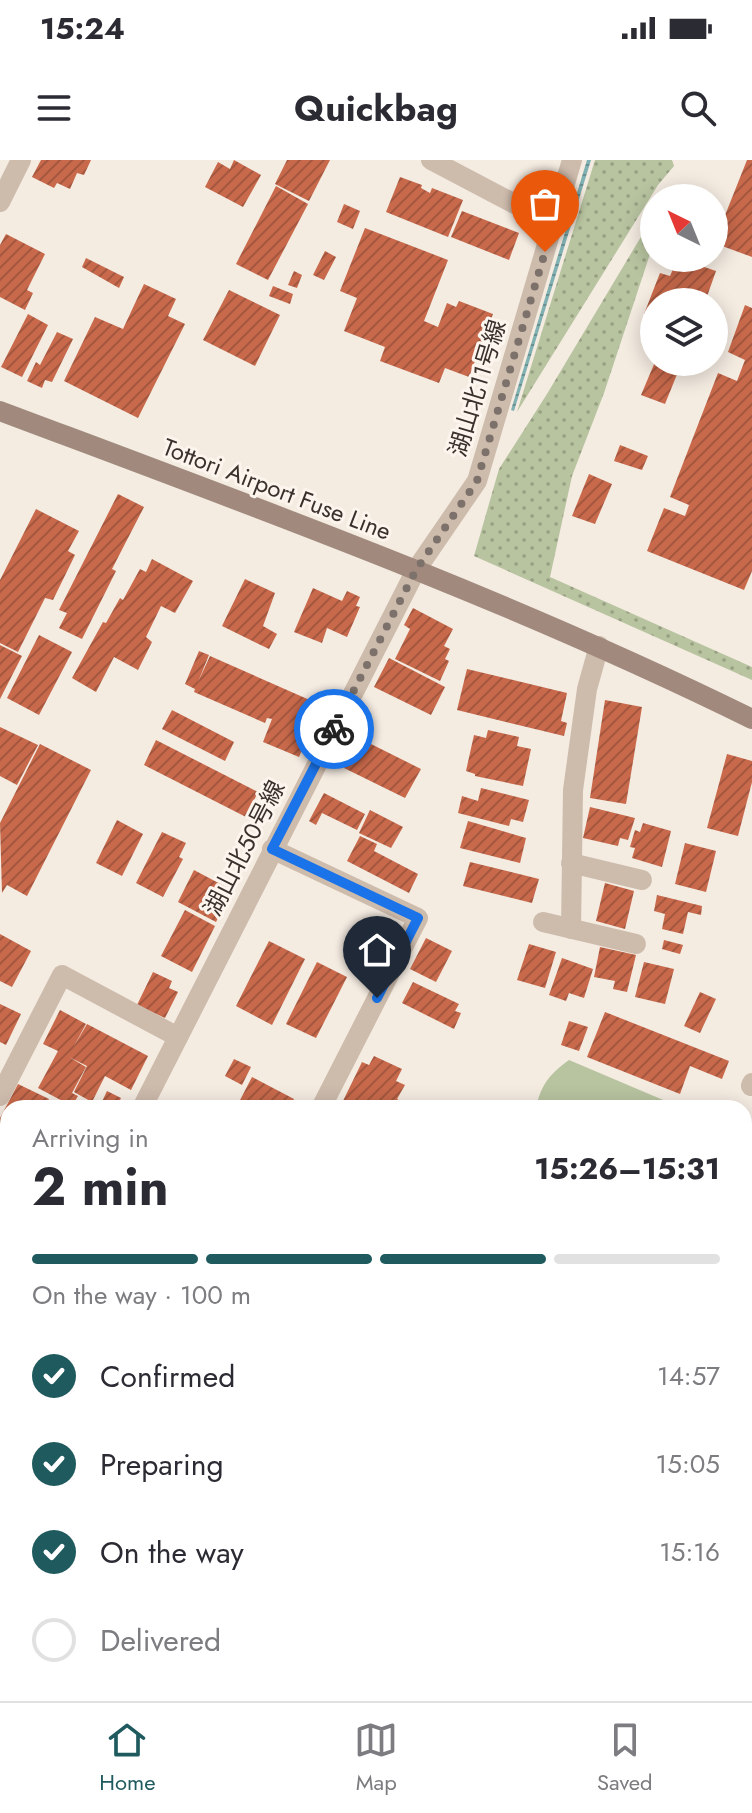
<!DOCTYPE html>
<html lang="en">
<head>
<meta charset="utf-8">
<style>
  :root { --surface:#fff; --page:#f2f2f3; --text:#2b2b33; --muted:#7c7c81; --line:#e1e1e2; --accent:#1f5a5e }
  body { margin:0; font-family:Jost,"Noto Sans JP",sans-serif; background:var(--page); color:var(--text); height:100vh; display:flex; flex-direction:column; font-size:30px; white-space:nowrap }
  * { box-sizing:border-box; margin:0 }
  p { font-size:26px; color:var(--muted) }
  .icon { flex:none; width:44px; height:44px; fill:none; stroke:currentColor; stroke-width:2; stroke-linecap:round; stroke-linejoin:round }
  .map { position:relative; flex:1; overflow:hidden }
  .sheet { position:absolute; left:0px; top:940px; width:752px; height:602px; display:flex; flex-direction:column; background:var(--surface); border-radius:24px 24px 0 0; box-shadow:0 4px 20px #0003 }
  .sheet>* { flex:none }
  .needle { width:52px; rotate:317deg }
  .tools { position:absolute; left:640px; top:24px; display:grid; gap:16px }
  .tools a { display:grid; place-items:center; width:88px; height:88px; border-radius:50%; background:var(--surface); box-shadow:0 4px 20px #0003; font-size:40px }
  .pin { position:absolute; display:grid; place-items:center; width:68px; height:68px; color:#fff; margin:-82px -34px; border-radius:50% 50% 50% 0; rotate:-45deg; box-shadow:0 0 8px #0007 }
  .pin .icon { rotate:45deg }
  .courier { position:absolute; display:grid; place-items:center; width:80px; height:80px; margin:-40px; border:6px solid #1a73e8; border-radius:50%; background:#fff; color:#222; box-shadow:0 2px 10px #0007 }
  .summary em { font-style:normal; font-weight:700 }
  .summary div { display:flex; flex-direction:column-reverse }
  .summary { display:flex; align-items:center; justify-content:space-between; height:136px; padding:0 32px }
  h1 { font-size:52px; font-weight:700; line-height:60px }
  .bar { display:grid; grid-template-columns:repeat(4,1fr); gap:12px 8px; align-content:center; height:96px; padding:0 32px }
  .bar i { height:10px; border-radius:6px; background:var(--line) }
  .bar .selected { background:var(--accent) }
  .bar p { grid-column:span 4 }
  ol { padding:0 32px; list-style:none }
  li { display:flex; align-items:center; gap:24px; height:88px }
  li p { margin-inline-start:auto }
  li .icon { padding:8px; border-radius:50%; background:var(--accent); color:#fff; stroke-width:4 }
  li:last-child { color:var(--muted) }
  li i { width:44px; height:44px; border:4px solid var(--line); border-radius:50% }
  .status { display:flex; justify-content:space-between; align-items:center; height:56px; padding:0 40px; background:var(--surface); direction:ltr }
  .status svg { height:22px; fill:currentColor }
  header { display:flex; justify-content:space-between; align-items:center; height:104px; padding:0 32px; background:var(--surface); font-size:36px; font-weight:700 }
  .menu { display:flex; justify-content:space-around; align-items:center; height:112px; border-top:2px solid var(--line); background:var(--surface); font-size:22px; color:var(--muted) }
  .menu a { display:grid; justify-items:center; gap:4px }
  .menu .selected { color:var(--accent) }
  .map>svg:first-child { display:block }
  .grass { fill:url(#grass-dots) }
  .garden { fill:#b8c4a0 }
  .water { fill:url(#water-rules) }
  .building { fill:url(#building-hatch) }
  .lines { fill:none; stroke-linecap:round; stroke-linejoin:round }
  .minor { stroke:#cdbbac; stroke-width:20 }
  .secondary { stroke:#a18a7d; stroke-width:20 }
  .done { stroke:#7c716b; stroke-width:8; stroke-dasharray:0 14.4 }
  .route { stroke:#1a73e8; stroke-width:10 }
  .labels { text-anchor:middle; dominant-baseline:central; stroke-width:6; stroke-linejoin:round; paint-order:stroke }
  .street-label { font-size:24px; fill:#3b302b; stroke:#fbf5ee }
</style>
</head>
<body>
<div class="status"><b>15:24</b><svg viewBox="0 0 49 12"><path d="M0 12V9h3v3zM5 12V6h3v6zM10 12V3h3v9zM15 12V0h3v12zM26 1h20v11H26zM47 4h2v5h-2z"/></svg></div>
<header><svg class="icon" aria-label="menu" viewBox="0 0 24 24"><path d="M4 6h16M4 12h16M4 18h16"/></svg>Quickbag<svg class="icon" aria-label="search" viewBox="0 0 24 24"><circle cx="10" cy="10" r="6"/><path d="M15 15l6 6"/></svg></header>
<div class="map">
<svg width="752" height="1541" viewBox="0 0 752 1541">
  <defs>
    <pattern id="grass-dots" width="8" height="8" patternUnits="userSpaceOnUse" patternTransform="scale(2)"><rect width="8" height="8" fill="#b8c4a0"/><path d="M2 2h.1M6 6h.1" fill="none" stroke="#97a083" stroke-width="1.8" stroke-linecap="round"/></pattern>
    <pattern id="water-rules" width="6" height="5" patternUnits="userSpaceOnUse" patternTransform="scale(2)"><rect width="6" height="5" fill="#7fb0b2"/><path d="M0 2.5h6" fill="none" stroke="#699091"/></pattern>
    <pattern id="building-hatch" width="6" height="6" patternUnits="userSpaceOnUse" patternTransform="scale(2)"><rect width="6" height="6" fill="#c8694b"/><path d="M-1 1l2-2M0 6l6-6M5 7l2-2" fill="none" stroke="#a4573f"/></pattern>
  </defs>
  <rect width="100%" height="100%" fill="#f4ebe1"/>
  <g class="grass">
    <path d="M 595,0 L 672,0 L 674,6 L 658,25 L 517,252 Z"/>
    <path d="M 654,55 L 654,82 L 604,233 L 572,316 L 550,417 L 752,507 L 752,520 L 474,396 L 499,309 L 547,234 Z"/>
  </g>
  <g class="garden">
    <path d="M 569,900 L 682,948 L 536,948 C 541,924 550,914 569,900 Z"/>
    <path d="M 744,974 L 752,978 L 752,1374 L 744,1370 Z"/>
  </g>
  <path class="water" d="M 587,0 L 591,0 L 514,251 L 511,250 Z"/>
  <g class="building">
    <path d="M 41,0 L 91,0 L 84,15 L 77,13 L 70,29 L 57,23 L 54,28 L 32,17 Z"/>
    <path d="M 234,0 L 261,15 L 243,47 L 205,27 L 218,2 L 230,9 Z"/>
    <path d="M 287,0 L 330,0 L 309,41 L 275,24 Z"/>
    <path d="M 747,0 L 752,0 L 752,97 L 714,83 Z"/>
    <path d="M 400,17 L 422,25 L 421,28 L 430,33 L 432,28 L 463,40 L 448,77 L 386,52 Z"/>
    <path d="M 276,26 L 308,44 L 268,120 L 236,104 Z"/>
    <path d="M 344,44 L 360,51 L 353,69 L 337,62 Z"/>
    <path d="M 462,51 L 519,73 L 509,100 L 451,77 Z"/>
    <path d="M 365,68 L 448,100 L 424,161 L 438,167 L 447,143 L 456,147 L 459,141 L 493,154 L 469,217 L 445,208 L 439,223 L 380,201 L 385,187 L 344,171 L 357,138 L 340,131 Z"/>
    <path d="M 6,74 L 45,94 L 27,130 L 33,133 L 25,150 L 0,137 L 0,85 Z"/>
    <path d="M 325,91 L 336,97 L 324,120 L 313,115 Z"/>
    <path d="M 86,98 L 124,117 L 119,128 L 82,107 Z"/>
    <path d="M 678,98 L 716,111 L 705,142 L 654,142 L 654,157 L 644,154 L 660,113 L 670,116 Z"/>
    <path d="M 294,111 L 302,115 L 297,128 L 288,125 Z"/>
    <path d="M 144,124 L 176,139 L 168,156 L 185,164 L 138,258 L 64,221 L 95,157 L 123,169 Z"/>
    <path d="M 273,126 L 293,134 L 290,144 L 269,136 Z"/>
    <path d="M 229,130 L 280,155 L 255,206 L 203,180 Z"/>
    <path d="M 745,145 L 752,148 L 752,411 L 744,430 L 647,391 L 664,348 L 685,356 L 689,345 L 670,337 L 718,213 L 737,221 L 745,200 L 728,192 Z"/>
    <path d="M 28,154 L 48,165 L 22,217 L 1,207 Z"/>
    <path d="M 57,172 L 73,179 L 52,222 L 45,220 L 42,228 L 27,221 L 36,202 L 40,205 Z"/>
    <path d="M 655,202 L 682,202 L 665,244 L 641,235 Z"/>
    <path d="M 620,285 L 648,296 L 642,310 L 614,301 Z"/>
    <path d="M 589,314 L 612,324 L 595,364 L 572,356 Z"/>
    <path d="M 118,334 L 144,347 L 112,409 L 116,411 L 82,479 L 59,468 L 67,453 L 59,450 Z"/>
    <path d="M 36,349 L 79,371 L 68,391 L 75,395 L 53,440 L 45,438 L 18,492 L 0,483 L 0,420 Z"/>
    <path d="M 152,399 L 193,421 L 175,453 L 161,446 L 146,477 L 152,482 L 138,510 L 114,497 L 96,532 L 72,518 L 103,462 L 106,463 L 120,438 L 123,440 L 140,409 L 146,412 Z"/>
    <path d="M 245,419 L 275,433 L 263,466 L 277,474 L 269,489 L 222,466 Z"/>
    <path d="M 313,428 L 342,441 L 347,431 L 360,437 L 356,446 L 360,447 L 347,477 L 327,468 L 322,483 L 294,472 Z"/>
    <path d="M 413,448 L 453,469 L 444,486 L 450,489 L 445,499 L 449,501 L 440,521 L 395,499 L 410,469 L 404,465 Z"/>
    <path d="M 39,475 L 72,492 L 39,555 L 7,538 Z"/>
    <path d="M 0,485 L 22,496 L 0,539 Z"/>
    <path d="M 199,491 L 209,495 L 198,522 L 210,496 L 321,545 L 299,597 L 263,582 L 272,559 L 267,558 L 265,563 L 194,532 L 195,529 L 185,524 Z"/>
    <path d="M 389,498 L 445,527 L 431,555 L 374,527 Z"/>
    <path d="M 467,509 L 567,533 L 561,561 L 567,563 L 564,576 L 457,550 Z"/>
    <path d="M 605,540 L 642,547 L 626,644 L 590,638 Z"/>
    <path d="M 172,550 L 234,582 L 225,601 L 162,569 Z"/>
    <path d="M 0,567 L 38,585 L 17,625 L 0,616 Z"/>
    <path d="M 488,570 L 519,577 L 517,586 L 531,589 L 523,626 L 475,616 L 475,614 L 466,611 L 474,575 L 486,578 Z"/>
    <path d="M 156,580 L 258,632 L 246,657 L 144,605 Z"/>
    <path d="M 365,581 L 421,609 L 405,638 L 344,608 L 351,594 L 357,597 Z"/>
    <path d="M 40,584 L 91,610 L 27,736 L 7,725 L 2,733 L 0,663 Z"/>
    <path d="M 727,594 L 752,601 L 752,622 L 738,676 L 707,668 Z"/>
    <path d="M 481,628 L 529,640 L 523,662 L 511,659 L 509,666 L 458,653 L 462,636 L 478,641 Z"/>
    <path d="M 324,633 L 365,654 L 357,670 L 322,653 L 316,665 L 309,661 Z"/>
    <path d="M 590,647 L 635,658 L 628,680 L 620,678 L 618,686 L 583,678 Z"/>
    <path d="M 370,650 L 403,667 L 391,688 L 359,673 Z"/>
    <path d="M 117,660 L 143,674 L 122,716 L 96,703 Z"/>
    <path d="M 468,661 L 526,678 L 520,703 L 460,688 Z"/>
    <path d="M 643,663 L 671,671 L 662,707 L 632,698 L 635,688 L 630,687 L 635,670 L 640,672 Z"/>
    <path d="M 162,672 L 186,683 L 179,697 L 183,699 L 163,737 L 136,723 Z"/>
    <path d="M 360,676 L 377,684 L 374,691 L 418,714 L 409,733 L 347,701 Z"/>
    <path d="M 685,683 L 716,691 L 706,732 L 675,724 Z"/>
    <path d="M 470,702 L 539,719 L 532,743 L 463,726 Z"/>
    <path d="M 194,710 L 226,727 L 220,741 L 225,744 L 216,762 L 178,742 Z"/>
    <path d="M 605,723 L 634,731 L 625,769 L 596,761 Z"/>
    <path d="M 657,735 L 702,746 L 701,755 L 688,752 L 683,774 L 662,769 L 665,754 L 654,751 Z"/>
    <path d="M 185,750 L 215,766 L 192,812 L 161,796 Z"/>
    <path d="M 0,774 L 31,791 L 12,827 L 0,821 Z"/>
    <path d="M 426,778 L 452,791 L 436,822 L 410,809 Z"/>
    <path d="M 664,780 L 683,785 L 680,794 L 662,789 Z"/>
    <path d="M 269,781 L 305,799 L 272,865 L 236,846 Z"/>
    <path d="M 529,784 L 556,792 L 545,828 L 517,820 Z"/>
    <path d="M 600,787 L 636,795 L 627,832 L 613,829 L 615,821 L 594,817 Z"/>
    <path d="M 562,798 L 593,809 L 584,838 L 569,833 L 566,841 L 549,835 Z"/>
    <path d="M 317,802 L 347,817 L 316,878 L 286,864 Z"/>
    <path d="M 644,802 L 674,809 L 665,844 L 635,837 Z"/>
    <path d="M 153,812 L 172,821 L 169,828 L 178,832 L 165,858 L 137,845 Z"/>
    <path d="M 413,822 L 459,844 L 455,851 L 461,853 L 454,869 L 402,843 Z"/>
    <path d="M 700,832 L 716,839 L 700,873 L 684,866 Z"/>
    <path d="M 0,844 L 21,854 L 6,885 L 0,882 Z"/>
    <path d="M 60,850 L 86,864 L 73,888 L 87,864 L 148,896 L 131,930 L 105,916 L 92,942 L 74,932 L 87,906 L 69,897 L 86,907 L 72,933 L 78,936 L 72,946 L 38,928 L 58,891 L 43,884 Z"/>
    <path d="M 605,852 L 729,901 L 722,919 L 690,906 L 680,934 L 587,897 Z"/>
    <path d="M 569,861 L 588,867 L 579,891 L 561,885 Z"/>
    <path d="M 374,896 L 402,909 L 396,921 L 405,925 L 397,939 L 404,943 L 402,948 L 347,948 L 341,945 L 362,902 L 369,905 Z"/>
    <path d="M 234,899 L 251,907 L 242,925 L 225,916 Z"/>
    <path d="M 252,917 L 294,939 L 290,948 L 246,948 L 238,944 Z"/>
    <path d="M 18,924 L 49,939 L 44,948 L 8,948 L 8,1002 L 3,1000 L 0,1008 L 0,958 Z"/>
    <path d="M 107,931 L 121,938 L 116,948 L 99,948 Z"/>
    <path d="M 0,1060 L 8,1064 L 8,1122 L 0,1118 Z"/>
    <path d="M 0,1164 L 8,1169 L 8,1180 L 0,1194 Z"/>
    <path d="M 0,1296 L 8,1300 L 8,1331 L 0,1327 Z"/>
    <path d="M 0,1330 L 8,1333 L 8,1362 L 0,1359 Z"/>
    <path d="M 8,1457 L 8,1528 L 0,1524 L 0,1475 Z"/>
    <path d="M 752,1520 L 752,1541 L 742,1541 Z"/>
    <path d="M 144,1534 L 183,1534 L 180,1539 L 171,1535 L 168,1541 L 140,1541 Z"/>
    <path d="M 249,1534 L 283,1534 L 280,1541 L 262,1541 Z"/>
    <path d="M 632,1534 L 682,1534 L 679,1541 L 647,1541 Z"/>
    <path d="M 699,1534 L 724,1534 L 740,1541 L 695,1541 Z"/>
  </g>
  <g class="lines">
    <g class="minor">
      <path d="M 431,0 L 553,64"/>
      <path d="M 0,42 L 21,0"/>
      <path d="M 272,689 L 418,758 L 321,948"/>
      <path d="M 571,703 L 642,720"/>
      <path d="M 543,762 L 636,784"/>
      <path d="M 571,769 L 573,630 L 587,529 L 599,486"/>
      <path d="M 751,926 L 752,923"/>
      <path d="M 0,936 L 62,815 L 178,877"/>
      <path d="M 142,948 L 416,410 L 477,321 L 572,0"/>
      <path d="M 0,1038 L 8,1042"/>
      <path d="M 0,1229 L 8,1213"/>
      <path d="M 744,1504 L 752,1508"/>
      <path d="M 0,1537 L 9,1541"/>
      <path d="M 44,1541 L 48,1534"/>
      <path d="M 310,1541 L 314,1534"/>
      <path d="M 460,1541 L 465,1534"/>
    </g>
    <path class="secondary" d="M 0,251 C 253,346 509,439 752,559"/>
  </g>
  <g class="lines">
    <path class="done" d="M 334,569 L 416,410 L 477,321 L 545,92"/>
    <path class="route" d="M 334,569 L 272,689 L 418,758 L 377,838"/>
  </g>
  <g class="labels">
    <g class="street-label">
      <text transform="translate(477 228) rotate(-73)">湖山北11号線</text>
      <text transform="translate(277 329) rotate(21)">Tottori Airport Fuse Line</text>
      <text transform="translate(244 688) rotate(-63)">湖山北50号線</text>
    </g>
  </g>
</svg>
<div class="tools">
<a><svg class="needle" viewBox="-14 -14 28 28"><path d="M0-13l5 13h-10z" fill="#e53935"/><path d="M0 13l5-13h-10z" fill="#7c7c81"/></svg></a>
<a><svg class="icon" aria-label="layers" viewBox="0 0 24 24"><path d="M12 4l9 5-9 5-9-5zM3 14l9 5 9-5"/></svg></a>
</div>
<div class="pin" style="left:545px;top:92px;background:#ea580c"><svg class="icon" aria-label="bag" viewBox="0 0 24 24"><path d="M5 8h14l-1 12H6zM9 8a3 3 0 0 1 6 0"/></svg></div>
<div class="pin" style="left:377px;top:838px;background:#1f2937"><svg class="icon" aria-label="home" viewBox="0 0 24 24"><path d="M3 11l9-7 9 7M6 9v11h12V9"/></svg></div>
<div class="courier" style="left:334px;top:569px"><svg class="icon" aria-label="bike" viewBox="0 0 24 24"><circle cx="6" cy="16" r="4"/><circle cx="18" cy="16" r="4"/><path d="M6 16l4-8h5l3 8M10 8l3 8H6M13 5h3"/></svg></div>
<section class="sheet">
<div class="summary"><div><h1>2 min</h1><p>Arriving in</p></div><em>15:26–15:31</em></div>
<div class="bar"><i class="selected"></i><i class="selected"></i><i class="selected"></i><i></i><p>On the way · 100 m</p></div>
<ol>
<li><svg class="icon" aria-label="check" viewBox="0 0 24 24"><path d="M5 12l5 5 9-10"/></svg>Confirmed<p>14:57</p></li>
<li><svg class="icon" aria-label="check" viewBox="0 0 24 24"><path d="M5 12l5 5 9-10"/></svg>Preparing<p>15:05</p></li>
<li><svg class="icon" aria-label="check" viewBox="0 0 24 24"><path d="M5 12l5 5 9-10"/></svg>On the way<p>15:16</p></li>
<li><i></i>Delivered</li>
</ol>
</section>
</div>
<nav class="menu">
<a class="selected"><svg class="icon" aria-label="home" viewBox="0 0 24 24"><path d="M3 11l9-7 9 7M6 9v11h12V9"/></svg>Home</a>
<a><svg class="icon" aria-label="map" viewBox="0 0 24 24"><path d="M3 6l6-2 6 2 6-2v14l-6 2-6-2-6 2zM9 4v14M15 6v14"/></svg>Map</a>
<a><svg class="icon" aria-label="saved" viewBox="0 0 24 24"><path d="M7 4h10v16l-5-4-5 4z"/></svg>Saved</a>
</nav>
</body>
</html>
